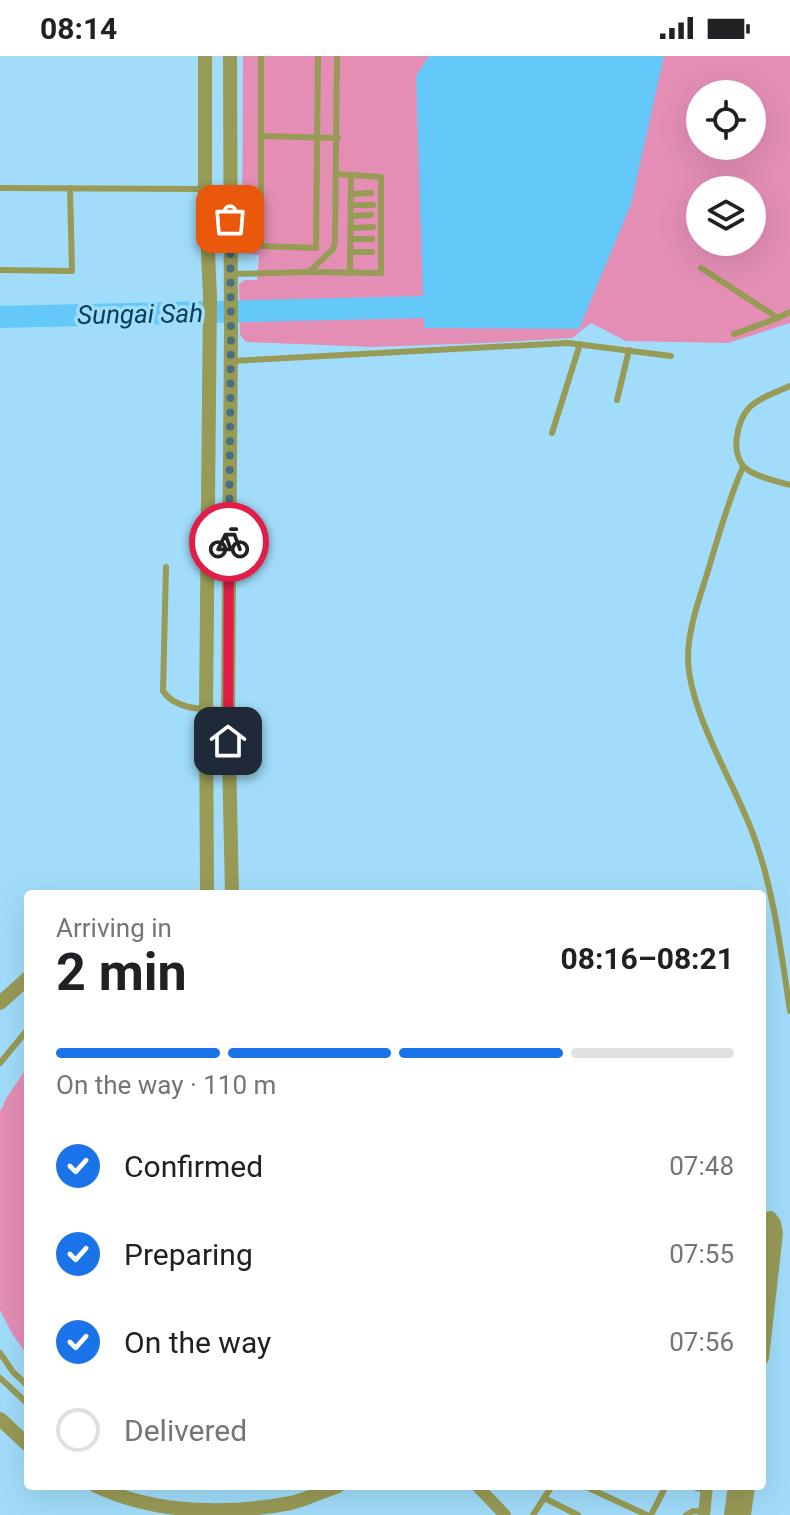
<!DOCTYPE html>
<html lang="en">
<head>
<meta charset="utf-8">
<style>
  :root { --surface:#fff; --page:#f6f6f6; --text:#202124; --muted:#757577; --line:#e0e0e0; --accent:#1a73e8 }
  body { margin:0; font-family:Roboto,sans-serif; background:var(--page); color:var(--text); height:100vh; display:flex; flex-direction:column; font-size:30px; white-space:nowrap }
  * { box-sizing:border-box; margin:0 }
  p { font-size:26px; color:var(--muted) }
  .icon { flex:none; width:44px; height:44px; fill:none; stroke:currentColor; stroke-width:2; stroke-linecap:round; stroke-linejoin:round }
  .map { position:relative; flex:1; overflow:hidden }
  .panel { position:absolute; left:24px; top:834px; width:742px; height:600px; display:flex; flex-direction:column; background:var(--surface); border-radius:8px; box-shadow:0 8px 32px #0002 }
  .panel>* { flex:none }
  .controls { position:absolute; left:686px; top:24px; display:grid; gap:16px }
  .controls a { display:grid; place-items:center; width:80px; height:80px; border-radius:50%; background:var(--surface); box-shadow:0 8px 32px #0002; font-size:40px }
  .pin { position:absolute; display:grid; place-items:center; width:68px; height:68px; color:#fff; margin:-34px; border-radius:16px; box-shadow:0 4px 12px #0006 }
  .courier { position:absolute; display:grid; place-items:center; width:80px; height:80px; margin:-40px; border:6px solid #e11d48; border-radius:50%; background:#fff; color:#222; box-shadow:0 2px 10px #0007 }
  .summary em { font-style:normal; font-weight:700 }
  .summary div { display:flex; flex-direction:column-reverse }
  .summary { display:flex; align-items:center; justify-content:space-between; height:136px; padding:0 32px }
  h1 { font-size:52px; font-weight:700; line-height:60px }
  .bar { display:grid; grid-template-columns:repeat(4,1fr); gap:12px 8px; align-content:center; height:96px; padding:0 32px }
  .bar i { height:10px; border-radius:6px; background:var(--line) }
  .bar .current { background:var(--accent) }
  .bar p { grid-column:span 4 }
  ol { padding:0 32px; list-style:none }
  li { display:flex; align-items:center; gap:24px; height:88px }
  li p { margin-inline-start:auto }
  li .icon { padding:8px; border-radius:50%; background:var(--accent); color:#fff; stroke-width:4 }
  li:last-child { color:var(--muted) }
  li i { width:44px; height:44px; border:4px solid var(--line); border-radius:50% }
  .status { display:flex; justify-content:space-between; align-items:center; height:56px; padding:0 40px; background:var(--surface); direction:ltr }
  .status svg { height:22px; fill:currentColor }
  .map>svg:first-child { display:block }
  .green { fill:#e48eb6; fill-rule:evenodd }
  .water { fill:#64c9f8 }
  .lines { fill:none; stroke-linecap:round; stroke-linejoin:round }
  .river { stroke:#64c9f8; stroke-width:22 }
  .service { stroke:#989b56; stroke-width:6 }
  .minor { stroke:#989b56; stroke-width:12 }
  .tertiary { stroke:#989b56; stroke-width:14 }
  .done { stroke:#4a6f81; stroke-width:8; stroke-dasharray:0 14.4 }
  .route { stroke:#e11d48; stroke-width:10 }
  .labels { text-anchor:middle; dominant-baseline:central; stroke-width:7; stroke-linejoin:round; paint-order:stroke }
  .water-label { font-size:26px; font-style:italic; fill:#024058; stroke:#a1ddfb }
</style>
</head>
<body>
<div class="status"><b>08:14</b><svg viewBox="0 0 49 12"><path d="M0 12V9h3v3zM5 12V6h3v6zM10 12V3h3v9zM15 12V0h3v12zM26 1h20v11H26zM47 4h2v5h-2z"/></svg></div>
<div class="map">
<svg width="790" height="1459" viewBox="0 0 790 1459">
  <rect width="100%" height="100%" fill="#a1ddfb"/>
  <g class="green">
    <path d="M 243,0 L 790,0 L 790,267 L 728,287 L 626,285 L 591,267 L 572,282 L 486,287 L 372,291 L 246,286 L 240,279 L 239,228 L 245,224 L 257,224 L 259,199 L 242,197 ZM 700,38 L 752,38 L 752,90 L 700,90 ZM 700,134 L 752,134 L 752,186 L 700,186 Z"/>
    <path d="M 28,1010 L 28,1300 L 13,1279 L 0,1254 L 0,1056 L 7,1041 Z"/>
  </g>
  <path class="water" d="M 429,0 L 664,0 L 631,148 L 579,273 L 424,272 L 416,20 Z"/>
  <g class="lines">
    <path class="river" d="M 0,261 L 424,251"/>
    <g class="service">
      <path d="M 261,0 L 261,190 L 316,192 L 318,0"/>
      <path d="M 262,80 L 338,82"/>
      <path d="M 0,132 L 204,133"/>
      <path d="M 352,138 L 371,137"/>
      <path d="M 351,149 L 373,149"/>
      <path d="M 351,160 L 371,159"/>
      <path d="M 351,172 L 373,171"/>
      <path d="M 351,183 L 372,183"/>
      <path d="M 350,196 L 372,196"/>
      <path d="M 701,212 L 778,262 L 790,256"/>
      <path d="M 0,214 L 72,215 L 70,132"/>
      <path d="M 309,216 L 333,193 L 335,185 L 337,0"/>
      <path d="M 350,217 L 351,119"/>
      <path d="M 233,218 L 309,216 L 381,217 L 381,121 L 337,118"/>
      <path d="M 734,278 L 778,262"/>
      <path d="M 231,305 L 568,287 L 671,300"/>
      <path d="M 790,330 C 777,336 760,341 750,351 C 736,364 729,402 748,414 C 759,422 777,425 790,429"/>
      <path d="M 617,344 L 629,294"/>
      <path d="M 552,377 L 580,288"/>
      <path d="M 743,411 C 729,442 720,475 710,508 C 701,539 688,570 688,602 C 689,657 734,726 753,778 C 774,834 781,896 790,955"/>
      <path d="M 166,511 L 163,635 C 176,655 206,653 228,654"/>
      <path d="M 0,1007 L 28,973"/>
      <path d="M 0,1297 L 13,1316 L 28,1330"/>
      <path d="M 0,1322 L 28,1348"/>
      <path d="M 584,1430 L 647,1459"/>
      <path d="M 690,1430 L 706,1435"/>
      <path d="M 544,1442 L 578,1459"/>
      <path d="M 533,1459 L 552,1430"/>
      <path d="M 651,1459 L 666,1430"/>
      <path d="M 686,1459 L 693,1455 L 704,1456"/>
    </g>
    <g class="minor">
      <path d="M 477,1430 L 505,1459"/>
      <path d="M 704,1459 L 707,1430"/>
    </g>
    <g class="tertiary">
      <path d="M 205,0 L 205,133 L 210,240 L 206,653 L 207,838"/>
      <path d="M 230,0 L 231,279 L 228,654 L 232,838"/>
      <path d="M 0,947 L 28,922"/>
      <path d="M 762,1174 L 766,1186 L 764,1203"/>
      <path d="M 762,1302 L 776,1177 L 774,1167 L 770,1162"/>
      <path d="M 0,1363 L 28,1389"/>
      <path d="M 96,1430 C 155,1458 228,1459 291,1447 C 307,1443 323,1435 338,1430"/>
      <path d="M 731,1459 L 735,1430"/>
      <path d="M 744,1459 L 748,1430"/>
    </g>
  </g>
  <g class="lines">
    <path class="done" d="M 229,486 L 231,279 L 230,163"/>
    <path class="route" d="M 228,685 L 229,486"/>
  </g>
  <g class="labels">
    <g class="water-label">
      <text transform="translate(140 258) rotate(-1)">Sungai Sah</text>
    </g>
  </g>
</svg>
<div class="controls">
<a><svg class="icon" aria-label="locate" viewBox="0 0 24 24"><circle cx="12" cy="12" r="6"/><path d="M12 2v4M12 18v4M2 12h4M18 12h4"/></svg></a>
<a><svg class="icon" aria-label="layers" viewBox="0 0 24 24"><path d="M12 4l9 5-9 5-9-5zM3 14l9 5 9-5"/></svg></a>
</div>
<div class="pin" style="left:230px;top:163px;background:#ea580c"><svg class="icon" aria-label="bag" viewBox="0 0 24 24"><path d="M5 8h14l-1 12H6zM9 8a3 3 0 0 1 6 0"/></svg></div>
<div class="pin" style="left:228px;top:685px;background:#1f2937"><svg class="icon" aria-label="home" viewBox="0 0 24 24"><path d="M3 11l9-7 9 7M6 9v11h12V9"/></svg></div>
<div class="courier" style="left:229px;top:486px"><svg class="icon" aria-label="bike" viewBox="0 0 24 24"><circle cx="6" cy="16" r="4"/><circle cx="18" cy="16" r="4"/><path d="M6 16l4-8h5l3 8M10 8l3 8H6M13 5h3"/></svg></div>
<section class="panel">
<div class="summary"><div><h1>2 min</h1><p>Arriving in</p></div><em>08:16–08:21</em></div>
<div class="bar"><i class="current"></i><i class="current"></i><i class="current"></i><i></i><p>On the way · 110 m</p></div>
<ol>
<li><svg class="icon" aria-label="check" viewBox="0 0 24 24"><path d="M5 12l5 5 9-10"/></svg>Confirmed<p>07:48</p></li>
<li><svg class="icon" aria-label="check" viewBox="0 0 24 24"><path d="M5 12l5 5 9-10"/></svg>Preparing<p>07:55</p></li>
<li><svg class="icon" aria-label="check" viewBox="0 0 24 24"><path d="M5 12l5 5 9-10"/></svg>On the way<p>07:56</p></li>
<li><i></i>Delivered</li>
</ol>
</section>
</div>
</body>
</html>
